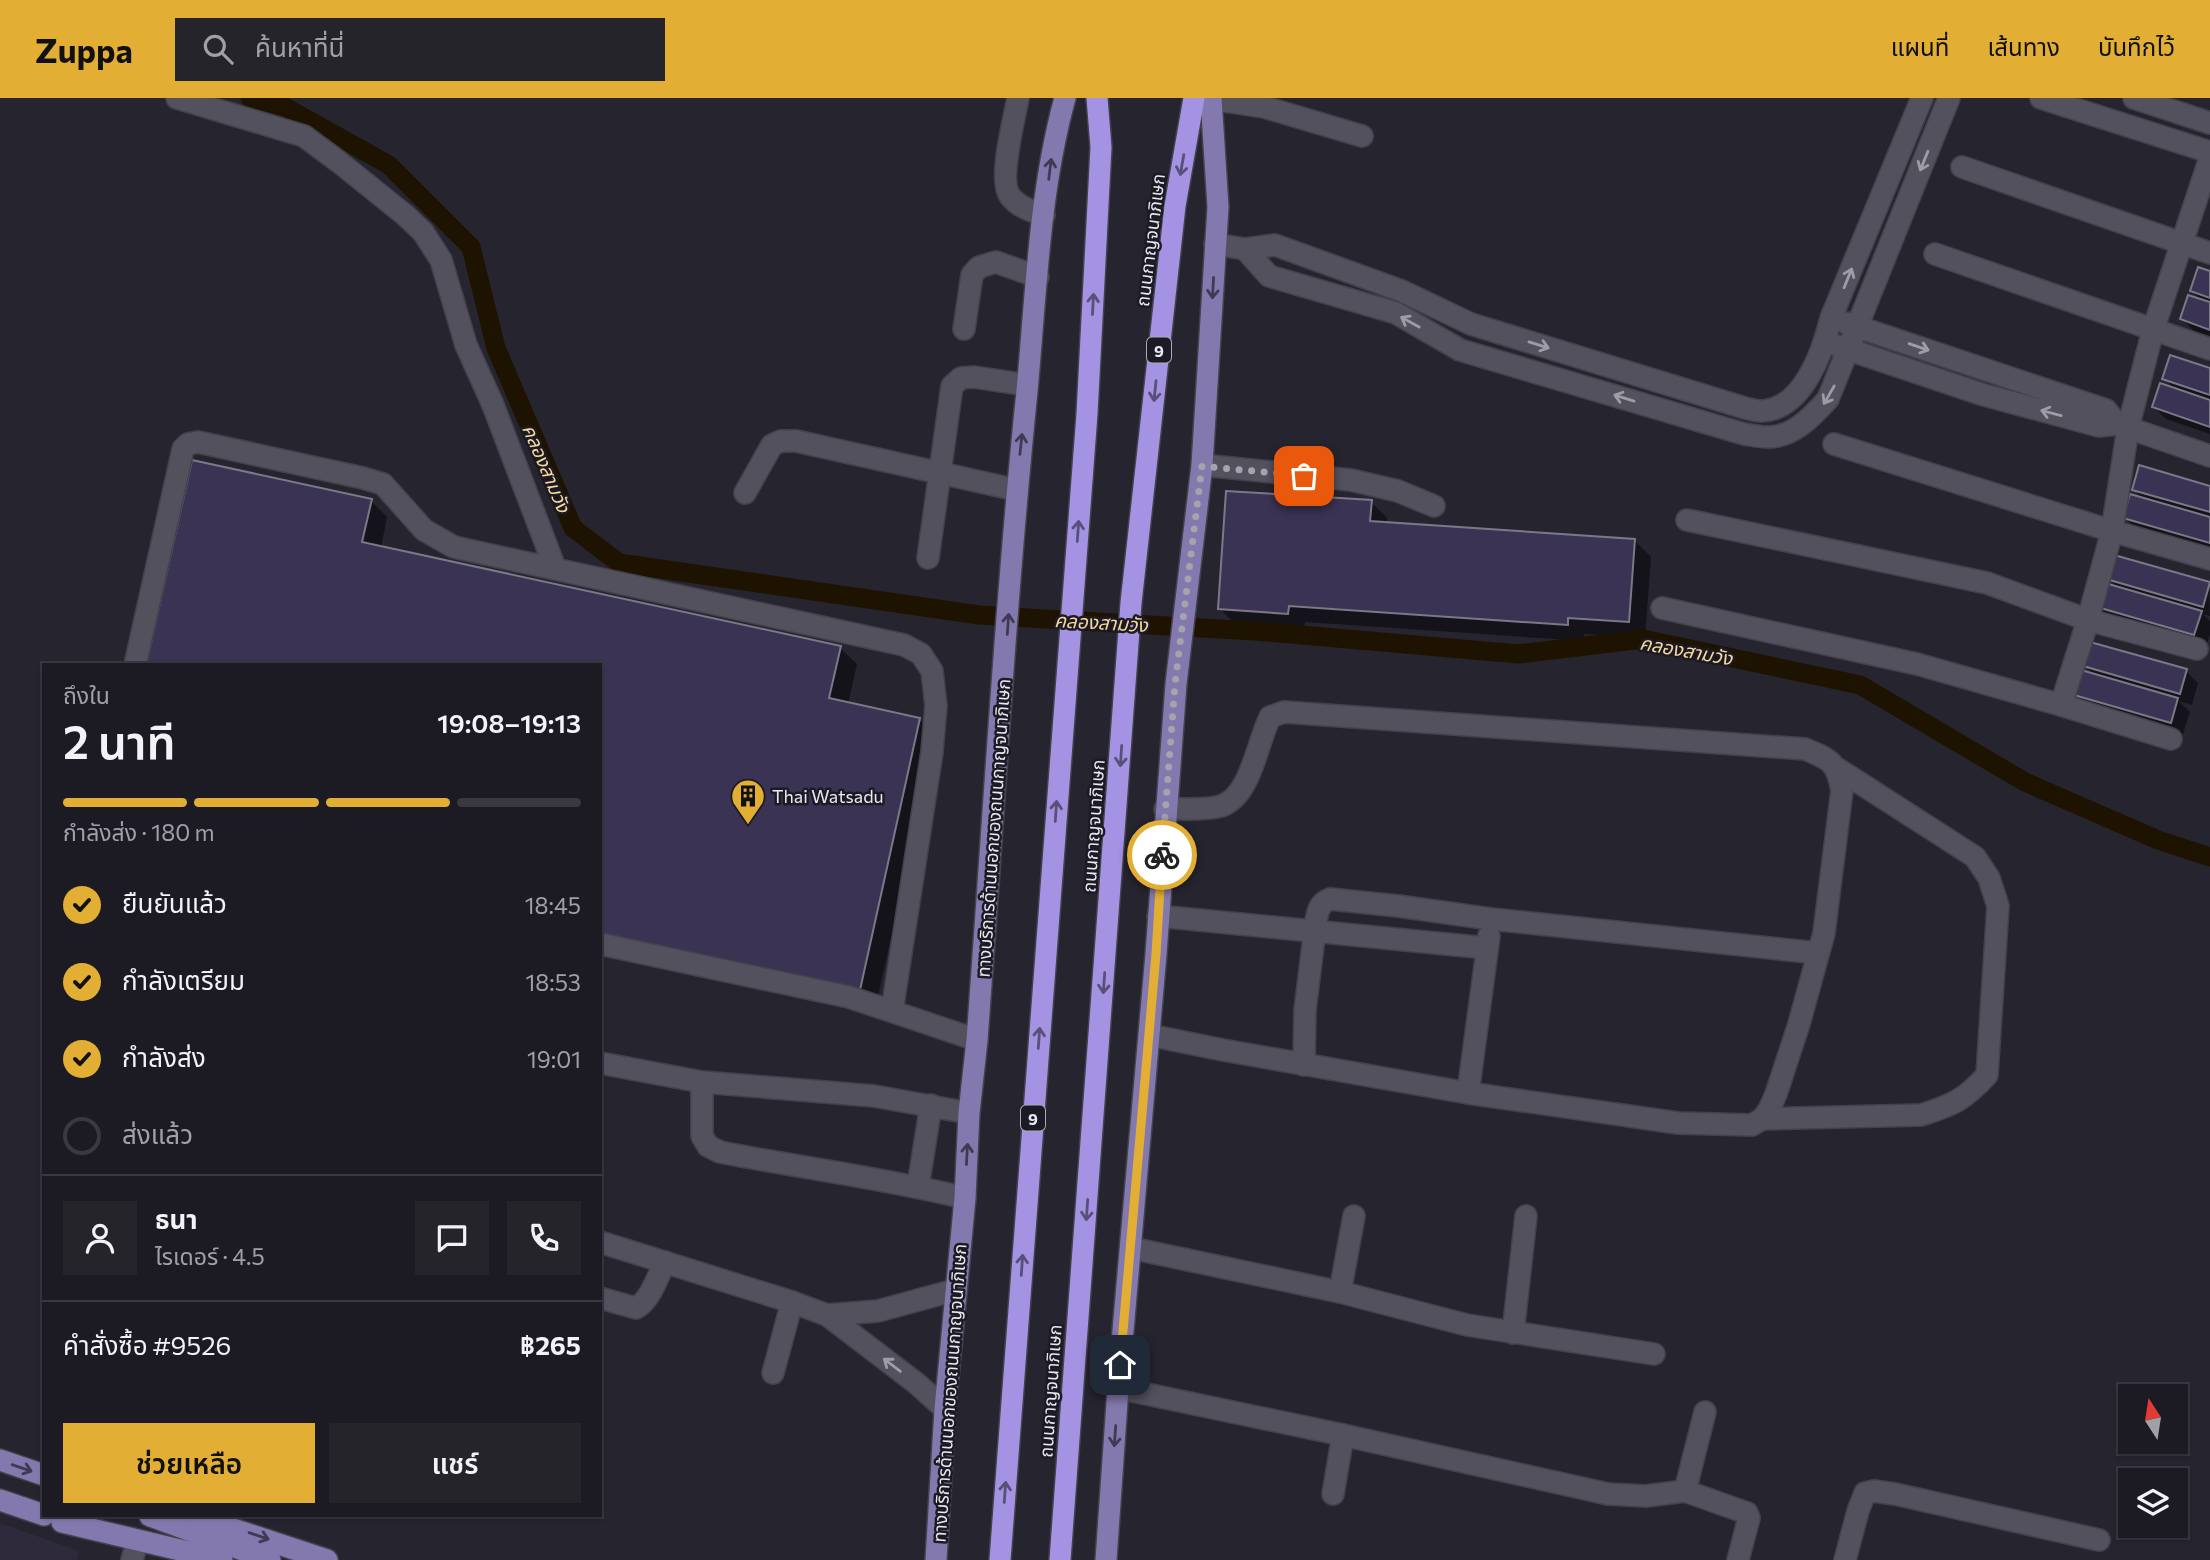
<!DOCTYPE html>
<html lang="th">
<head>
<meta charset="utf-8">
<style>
  :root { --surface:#1c1b23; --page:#25242b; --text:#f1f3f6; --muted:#a0a1a6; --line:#3a3941; --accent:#e2af34 }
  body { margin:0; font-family:Commissioner,"Noto Sans Thai",sans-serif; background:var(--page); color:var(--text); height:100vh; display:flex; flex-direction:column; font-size:26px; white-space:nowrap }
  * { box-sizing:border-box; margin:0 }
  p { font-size:23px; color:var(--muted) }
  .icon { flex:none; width:38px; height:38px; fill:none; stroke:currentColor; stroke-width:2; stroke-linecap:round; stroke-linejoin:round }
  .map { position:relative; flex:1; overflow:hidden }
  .side { position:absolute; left:42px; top:565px; width:560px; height:854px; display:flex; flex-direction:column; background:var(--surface); border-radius:0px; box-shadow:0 2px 5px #0004,0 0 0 2px var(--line) }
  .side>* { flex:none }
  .needle { width:46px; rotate:348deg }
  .tools { position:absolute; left:2118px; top:1286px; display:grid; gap:14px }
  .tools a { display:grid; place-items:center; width:70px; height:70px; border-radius:0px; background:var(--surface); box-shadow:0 2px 5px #0004,0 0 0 2px var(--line); font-size:35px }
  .pin { position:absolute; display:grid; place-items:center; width:60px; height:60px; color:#fff; margin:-30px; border-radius:14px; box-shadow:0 4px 10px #0006 }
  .courier { position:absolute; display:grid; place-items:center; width:70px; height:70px; margin:-35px; border:5px solid #e2af34; border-radius:50%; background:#fff; color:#222; box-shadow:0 2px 9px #0007 }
  .head em { font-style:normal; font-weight:600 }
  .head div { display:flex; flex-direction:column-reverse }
  .head { display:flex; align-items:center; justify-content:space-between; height:119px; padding:0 21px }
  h1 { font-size:46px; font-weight:600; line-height:52px }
  .bar { display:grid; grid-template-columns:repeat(4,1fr); gap:10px 7px; align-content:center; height:84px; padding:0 21px }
  .bar i { height:9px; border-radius:5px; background:var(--line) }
  .bar .on { background:var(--accent) }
  .bar p { grid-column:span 4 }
  .line { display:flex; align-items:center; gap:18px; padding:0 21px; border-top:2px solid var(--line) }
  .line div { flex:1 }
  .round { display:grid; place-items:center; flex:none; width:74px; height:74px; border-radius:0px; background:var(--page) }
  ol { padding:0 21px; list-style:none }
  li { display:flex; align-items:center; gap:21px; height:77px }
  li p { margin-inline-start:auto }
  li .icon { padding:7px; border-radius:50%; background:var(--accent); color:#111; stroke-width:4 }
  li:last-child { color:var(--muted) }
  li i { width:38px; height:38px; border:4px solid var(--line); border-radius:50% }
  .button { display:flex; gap:14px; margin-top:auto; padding:14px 21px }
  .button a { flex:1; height:80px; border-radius:0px; background:var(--accent); color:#111; font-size:28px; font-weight:600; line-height:80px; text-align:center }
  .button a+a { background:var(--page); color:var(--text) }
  header { display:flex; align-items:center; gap:42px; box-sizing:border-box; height:98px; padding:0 35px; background:var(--accent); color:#111 }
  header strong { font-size:33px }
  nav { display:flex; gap:38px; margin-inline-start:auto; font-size:24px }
  .search { width:490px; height:63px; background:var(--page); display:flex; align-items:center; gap:18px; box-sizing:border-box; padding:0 24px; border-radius:0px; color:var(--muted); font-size:26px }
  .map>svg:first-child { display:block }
  .built { fill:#2e2a3c }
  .shadow { fill:#0007 }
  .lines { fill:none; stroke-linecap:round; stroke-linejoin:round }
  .canal { stroke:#1e1300; stroke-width:19 }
  .building { fill:#3a3353; stroke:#7b7987; stroke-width:2 }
  .minor-casing { stroke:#43414b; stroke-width:24 }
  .major-casing { stroke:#43414b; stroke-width:24 }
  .highway-casing { stroke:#43414b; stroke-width:24 }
  .minor { stroke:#53515e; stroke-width:21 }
  .major { stroke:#8479ae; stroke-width:21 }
  .highway { stroke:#a493e3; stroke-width:21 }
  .oneway { stroke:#9e9ca6 }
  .oneway2 { stroke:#59507a }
  .oneway3 { stroke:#403b55 }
  .done { stroke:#a5a3ac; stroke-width:7; stroke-dasharray:0 12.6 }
  .route { stroke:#e2af34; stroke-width:9 }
  .labels { text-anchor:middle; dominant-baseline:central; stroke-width:5; stroke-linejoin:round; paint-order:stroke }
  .shield { fill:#1c1a25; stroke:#acaab2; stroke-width:2 }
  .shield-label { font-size:16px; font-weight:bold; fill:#e9e7ef }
  .street-label { font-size:18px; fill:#e9e7ef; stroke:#1c1a25 }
  .poi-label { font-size:18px; fill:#e9e7ef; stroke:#1c1a25; text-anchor:start }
  .water-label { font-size:19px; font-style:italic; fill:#f8d99b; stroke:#1c1a25 }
</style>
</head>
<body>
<header>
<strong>Zuppa</strong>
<div class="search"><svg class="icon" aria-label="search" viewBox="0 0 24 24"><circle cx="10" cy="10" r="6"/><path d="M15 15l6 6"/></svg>ค้นหาที่นี่</div>
<nav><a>แผนที่</a><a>เส้นทาง</a><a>บันทึกไว้</a></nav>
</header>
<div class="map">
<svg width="2210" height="1462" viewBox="0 0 2210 1462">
  <rect width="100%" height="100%" fill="#26242f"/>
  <path class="built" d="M 0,1425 L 79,1453 L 77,1462 L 0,1462 Z"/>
  <g class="shadow">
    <path d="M 2210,175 L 2210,238 L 2194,233 L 2182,221 L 2203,204 L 2192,193 Z"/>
    <path d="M 2210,272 L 2210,336 L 2166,321 L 2154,309 L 2175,292 L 2164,280 Z"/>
    <path d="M 2210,389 L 2210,453 L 2138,432 L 2125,420 L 2144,402 L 2134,392 Z"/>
    <path d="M 371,403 L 387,419 L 381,450 L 840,550 L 857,566 L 848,606 L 919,622 L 936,638 L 876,907 L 600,847 L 600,567 L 148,567 Z"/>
    <path d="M 1371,404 L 1387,420 L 1387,426 L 1634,442 L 1651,459 L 1645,540 L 1584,536 L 1583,543 L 1305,524 L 1304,531 L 1236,527 L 1219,510 Z"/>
    <path d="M 2108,480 L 2209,485 L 2210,518 L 2203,516 L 2210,523 L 2210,536 L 2206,548 L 2112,521 L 2099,509 L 2119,491 Z"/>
    <path d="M 2085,568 L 2186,573 L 2198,585 L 2192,607 L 2179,603 L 2190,614 L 2183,636 L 2088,609 L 2076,596 L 2095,578 Z"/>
  </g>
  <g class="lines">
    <path class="canal" d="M 250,0 L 285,9 L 389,67 L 471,149 L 496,250 L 573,430 L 619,465 L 979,517 L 1255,533 L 1519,556 L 1643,541 L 1860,587 L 2025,684 L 2158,742 L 2210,759"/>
  </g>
  <g class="building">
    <path d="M 2198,169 L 2210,173 L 2210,200 L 2190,193 Z"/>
    <path d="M 2188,197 L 2210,204 L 2210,232 L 2180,221 Z"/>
    <path d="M 2170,257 L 2210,270 L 2210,297 L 2162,281 Z"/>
    <path d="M 2160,285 L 2210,302 L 2210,329 L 2152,309 Z"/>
    <path d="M 192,362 L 372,401 L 362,444 L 841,548 L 829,600 L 920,620 L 860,892 L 600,835 L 600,567 L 146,567 Z"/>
    <path d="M 2139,367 L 2210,388 L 2210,414 L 2132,392 Z"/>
    <path d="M 1226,393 L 1372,402 L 1370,423 L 1635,441 L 1629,524 L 1568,520 L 1568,527 L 1289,508 L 1288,516 L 1218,511 Z"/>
    <path d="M 2130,396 L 2210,419 L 2210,445 L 2123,420 Z"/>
    <path d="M 2114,457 L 2210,484 L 2203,509 L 2106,481 Z"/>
    <path d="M 2105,485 L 2202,513 L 2194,537 L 2097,509 Z"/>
    <path d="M 2090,544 L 2187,571 L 2180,596 L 2083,568 Z"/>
    <path d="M 2081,572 L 2178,600 L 2171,625 L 2074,597 Z"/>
  </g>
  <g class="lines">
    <g class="minor-casing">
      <g id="minor">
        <path d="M 177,0 L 304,38 L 339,64 L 405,117 L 423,134 L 441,162 L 466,247 L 493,307 L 555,470"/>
        <path d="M 1018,0 C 1014,22 998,82 1010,98 C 1018,109 1032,113 1044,117"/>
        <path d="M 2041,0 L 2210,54"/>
        <path d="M 2134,0 L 2210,25"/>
        <path d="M 1211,1 L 1264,9 L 1362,38"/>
        <path d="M 1962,69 L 2210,155"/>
        <path d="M 1215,146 L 1245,151 L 1275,147 L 1402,193 L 1471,226 L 1745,310 C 1750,311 1756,313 1761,313 C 1803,312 1823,253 1831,220 L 1922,0"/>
        <path d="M 1245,151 L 1269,178 L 1396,215 L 1460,252 L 1744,336 C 1751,337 1760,339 1767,339 C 1792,340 1812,319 1828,301 L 1949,0"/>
        <path d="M 1935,156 L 2210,251"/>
        <path d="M 1846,225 L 2106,312 L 2117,326 L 2210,358"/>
        <path d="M 964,231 L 972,177 L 979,169 L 996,164 L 1038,179"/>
        <path d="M 1838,248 L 1984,297 L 2099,328 L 2117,326"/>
        <path d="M 1834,346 L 2112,433 L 2210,461"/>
        <path d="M 1202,367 L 1351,382 L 1398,393 L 1434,408"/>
        <path d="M 745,395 L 772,347 L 781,343 L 796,343 L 1017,392"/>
        <path d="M 1687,422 L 1987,485 L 2088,522 L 2197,551"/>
        <path d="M 928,460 L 952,288 L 961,280 L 974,279 L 1027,287"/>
        <path d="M 1662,510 L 1917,566 L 2061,607 L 2171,641"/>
        <path d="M 135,567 L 183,351 L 188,346 L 198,344 L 363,380 L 383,386 L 424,432 L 454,449 L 904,547 L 921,556 L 932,573 L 936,608 L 932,654 L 892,913"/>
        <path d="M 2061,607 L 2088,522 L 2112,433 L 2128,330 L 2153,232 L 2210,60"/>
        <path d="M 1158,818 L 1487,850"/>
        <path d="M 600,846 L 849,899 L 977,942"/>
        <path d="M 1149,937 L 1223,952 L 1468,995 L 1678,1025 L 1752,1027 L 1762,1021 L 1769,1012 L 1776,996 L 1799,926 L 1824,835 L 1842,692 C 1836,663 1831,662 1805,651 L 1284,614 L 1270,619 C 1257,645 1251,698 1221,708 C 1204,713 1182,710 1165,711"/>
        <path d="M 600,965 L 702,984 L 874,998 L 969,1015"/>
        <path d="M 1304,967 L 1305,912 L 1316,823 C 1318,813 1319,805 1330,801 L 1398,808 L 1491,821 L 1818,855"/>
        <path d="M 702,984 L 702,1038 L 708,1048 L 720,1054 C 802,1070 884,1080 965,1100"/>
        <path d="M 1468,995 L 1489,838"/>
        <path d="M 1762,1021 L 1921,1017 C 1953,1007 1964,1002 1987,977 L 1998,808 L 1989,780 L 1975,759 L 1838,671"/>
        <path d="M 918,1088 L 931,1007"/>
        <path d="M 600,1144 L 792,1204 L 827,1217 L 916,1285 L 945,1311"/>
        <path d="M 1131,1150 L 1340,1194 L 1467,1227 L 1654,1256"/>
        <path d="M 1340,1194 L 1354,1118"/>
        <path d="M 600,1200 L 636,1210 C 651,1201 657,1180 665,1164"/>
        <path d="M 827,1217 L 878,1213 L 955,1192"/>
        <path d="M 1513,1235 L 1526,1118"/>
        <path d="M 773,1275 L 792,1204"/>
        <path d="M 1118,1290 L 1343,1337 L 1608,1396 L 1646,1398 L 1685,1393 L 1747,1415 L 1749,1420 L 1738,1462"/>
        <path d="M 1685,1393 L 1705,1314"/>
        <path d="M 1333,1396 L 1343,1337"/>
        <path d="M 132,1462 L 135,1452"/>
        <path d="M 1845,1462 L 1858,1413 L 1865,1395 L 1874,1393 L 1895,1396 L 2099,1442"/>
      </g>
    </g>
    <g class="major-casing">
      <g id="major">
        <path d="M 0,1362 L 44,1377"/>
        <path d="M 0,1402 L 44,1417"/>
        <path d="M 150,1418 L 270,1462"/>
        <path d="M 194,1418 L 327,1462"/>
        <path d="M 62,1424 L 222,1462"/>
        <path d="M 936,1462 L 945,1311 L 965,1100 L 969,1015 L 977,942 C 993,726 1005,509 1027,293 C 1036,197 1039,94 1065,0"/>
        <path d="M 1106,1462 L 1118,1290 L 1156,856 L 1176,586 L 1202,367 L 1218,109 L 1211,0"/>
      </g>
    </g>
    <g class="highway-casing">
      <g id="highway">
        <path d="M 1000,1462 L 1087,316 L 1101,49 L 1097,0"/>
        <path d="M 1060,1462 L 1131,505 L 1175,108 L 1194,0"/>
      </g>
    </g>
    <use href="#minor" class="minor"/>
    <use href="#major" class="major"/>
    <use href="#highway" class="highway"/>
  </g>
  <defs><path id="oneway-shaft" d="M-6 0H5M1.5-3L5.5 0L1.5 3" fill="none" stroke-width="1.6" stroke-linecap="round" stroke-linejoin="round" transform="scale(1.75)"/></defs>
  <g class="oneway">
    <use href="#oneway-shaft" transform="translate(1924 63) rotate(112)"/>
    <use href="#oneway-shaft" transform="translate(1848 180) rotate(-68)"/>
    <use href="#oneway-shaft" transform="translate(1410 224) rotate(-151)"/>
    <use href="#oneway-shaft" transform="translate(1539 247) rotate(17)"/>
    <use href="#oneway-shaft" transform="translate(1919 249) rotate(19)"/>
    <use href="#oneway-shaft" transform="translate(1829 297) rotate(120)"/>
    <use href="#oneway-shaft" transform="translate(1624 300) rotate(-163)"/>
    <use href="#oneway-shaft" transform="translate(2051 315) rotate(-165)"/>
    <use href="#oneway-shaft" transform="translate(892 1267) rotate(-143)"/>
  </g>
  <g class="oneway2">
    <use href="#oneway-shaft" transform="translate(1182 67) rotate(100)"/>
    <use href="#oneway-shaft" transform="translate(1093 206) rotate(-87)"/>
    <use href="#oneway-shaft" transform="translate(1155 293) rotate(96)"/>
    <use href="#oneway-shaft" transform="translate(1078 433) rotate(-86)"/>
    <use href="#oneway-shaft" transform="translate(1121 658) rotate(94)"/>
    <use href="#oneway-shaft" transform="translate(1056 713) rotate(-86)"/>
    <use href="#oneway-shaft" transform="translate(1104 885) rotate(94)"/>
    <use href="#oneway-shaft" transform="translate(1039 940) rotate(-86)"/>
    <use href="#oneway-shaft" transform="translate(1087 1112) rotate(94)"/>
    <use href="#oneway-shaft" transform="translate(1022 1167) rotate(-86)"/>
    <use href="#oneway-shaft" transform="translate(1005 1394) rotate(-86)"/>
  </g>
  <g class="oneway3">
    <use href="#oneway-shaft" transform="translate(1050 71) rotate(-83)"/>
    <use href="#oneway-shaft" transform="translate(1213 190) rotate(93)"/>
    <use href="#oneway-shaft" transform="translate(1021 346) rotate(-84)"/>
    <use href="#oneway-shaft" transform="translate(1008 526) rotate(-86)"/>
    <use href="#oneway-shaft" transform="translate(967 1056) rotate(-87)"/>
    <use href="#oneway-shaft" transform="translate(1115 1338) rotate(94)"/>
    <use href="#oneway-shaft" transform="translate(22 1370) rotate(19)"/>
    <use href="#oneway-shaft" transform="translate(259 1438) rotate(19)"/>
  </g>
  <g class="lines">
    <path class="done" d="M 1162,757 L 1175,586 L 1202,368 L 1304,378"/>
    <path class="route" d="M 1120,1267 L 1156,856 L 1162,757"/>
  </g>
  <defs>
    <g id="building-pin" transform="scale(1.75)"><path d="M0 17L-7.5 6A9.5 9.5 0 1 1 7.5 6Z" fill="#e2af34" stroke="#1c1a25"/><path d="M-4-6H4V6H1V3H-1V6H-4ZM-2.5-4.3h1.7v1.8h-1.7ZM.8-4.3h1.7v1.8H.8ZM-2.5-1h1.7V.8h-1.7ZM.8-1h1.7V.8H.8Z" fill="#111"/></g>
  </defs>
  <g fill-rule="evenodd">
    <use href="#building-pin" x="748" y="698"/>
  </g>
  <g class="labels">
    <g class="shield">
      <rect x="1147" y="239.5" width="24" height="25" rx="5"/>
      <rect x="1021" y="1007.5" width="24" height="25" rx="5"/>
    </g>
    <g class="shield-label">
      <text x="1159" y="252">9</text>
      <text x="1033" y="1020">9</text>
    </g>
    <g class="street-label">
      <text transform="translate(1150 142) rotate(-83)">ถนนกาญจนาภิเษก</text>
      <text transform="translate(1093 728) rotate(-86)">ถนนกาญจนาภิเษก</text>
      <text transform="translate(993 730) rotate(-86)">ทางบริการด้านนอกของถนนกาญจนาภิเษก</text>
      <text transform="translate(1050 1293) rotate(-86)">ถนนกาญจนาภิเษก</text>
      <text transform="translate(949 1295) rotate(-86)">ทางบริการด้านนอกของถนนกาญจนาภิเษก</text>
    </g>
    <g class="poi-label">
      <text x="772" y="698">Thai Watsadu</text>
    </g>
    <g class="water-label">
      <text transform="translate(547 370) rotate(67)">คลองสามวัง</text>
      <text transform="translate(1101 524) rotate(3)">คลองสามวัง</text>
      <text transform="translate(1686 552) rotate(10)">คลองสามวัง</text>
    </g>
  </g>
</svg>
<div class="tools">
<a><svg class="needle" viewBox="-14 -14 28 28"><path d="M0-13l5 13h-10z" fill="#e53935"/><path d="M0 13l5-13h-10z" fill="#a0a1a6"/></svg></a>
<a><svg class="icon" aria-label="layers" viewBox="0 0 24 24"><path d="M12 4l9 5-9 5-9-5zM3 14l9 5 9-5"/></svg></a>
</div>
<div class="pin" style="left:1304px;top:378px;background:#ea580c"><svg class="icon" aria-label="bag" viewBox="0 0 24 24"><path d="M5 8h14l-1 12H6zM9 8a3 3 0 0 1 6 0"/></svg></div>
<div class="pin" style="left:1120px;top:1267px;background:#1f2937"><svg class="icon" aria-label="home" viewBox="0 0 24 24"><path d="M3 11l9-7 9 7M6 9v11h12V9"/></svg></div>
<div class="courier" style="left:1162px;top:757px"><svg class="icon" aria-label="bike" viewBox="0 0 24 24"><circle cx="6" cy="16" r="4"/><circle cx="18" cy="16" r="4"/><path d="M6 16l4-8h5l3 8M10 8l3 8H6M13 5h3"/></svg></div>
<section class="side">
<div class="head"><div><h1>2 นาที</h1><p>ถึงใน</p></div><em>19:08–19:13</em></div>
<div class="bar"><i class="on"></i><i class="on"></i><i class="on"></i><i></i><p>กำลังส่ง · 180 m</p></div>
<ol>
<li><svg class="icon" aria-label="check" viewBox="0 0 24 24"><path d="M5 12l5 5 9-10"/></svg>ยืนยันแล้ว<p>18:45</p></li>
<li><svg class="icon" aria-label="check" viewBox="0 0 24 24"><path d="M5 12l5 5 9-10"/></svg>กำลังเตรียม<p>18:53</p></li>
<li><svg class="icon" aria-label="check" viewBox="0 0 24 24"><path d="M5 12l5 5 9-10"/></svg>กำลังส่ง<p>19:01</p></li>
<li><i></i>ส่งแล้ว</li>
</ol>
<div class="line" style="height:126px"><a class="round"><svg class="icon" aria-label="person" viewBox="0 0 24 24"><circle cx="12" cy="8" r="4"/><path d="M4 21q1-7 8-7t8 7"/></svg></a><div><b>ธนา</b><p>ไรเดอร์ · 4.5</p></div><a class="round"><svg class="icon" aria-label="chat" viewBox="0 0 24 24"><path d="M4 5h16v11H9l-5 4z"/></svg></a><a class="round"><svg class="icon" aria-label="phone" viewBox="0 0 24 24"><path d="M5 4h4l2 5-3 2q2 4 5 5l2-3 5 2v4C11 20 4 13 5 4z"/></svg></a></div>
<div class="line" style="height:91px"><div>คำสั่งซื้อ #9526</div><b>฿265</b></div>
<div class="button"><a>ช่วยเหลือ</a><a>แชร์</a></div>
</section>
</div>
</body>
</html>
